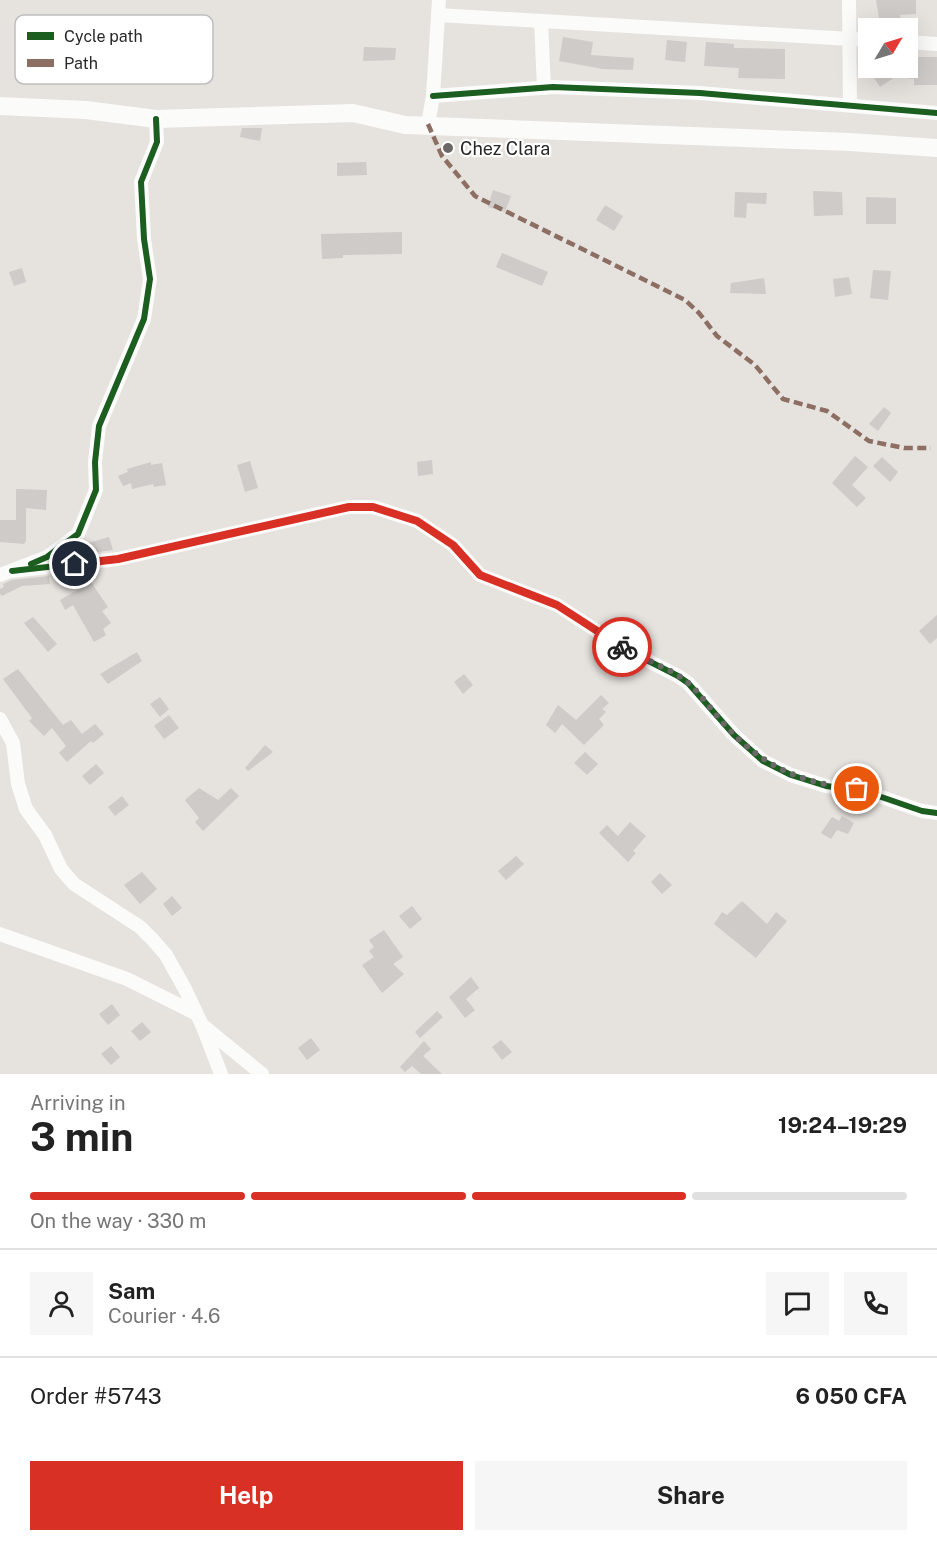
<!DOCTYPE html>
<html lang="en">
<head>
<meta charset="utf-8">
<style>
  :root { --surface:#fff; --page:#f6f6f6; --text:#222; --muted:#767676; --line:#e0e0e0; --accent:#d93025 }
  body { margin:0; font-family:"Public Sans",sans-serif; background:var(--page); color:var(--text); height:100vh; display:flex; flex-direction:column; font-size:22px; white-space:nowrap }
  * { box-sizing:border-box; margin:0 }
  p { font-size:20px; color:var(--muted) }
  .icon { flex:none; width:33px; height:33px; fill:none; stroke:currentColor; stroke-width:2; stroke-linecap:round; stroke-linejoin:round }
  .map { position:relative; height:1074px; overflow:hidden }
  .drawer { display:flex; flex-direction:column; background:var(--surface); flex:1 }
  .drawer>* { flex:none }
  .needle { width:39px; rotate:52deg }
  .fabs { position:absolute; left:858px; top:18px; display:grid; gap:12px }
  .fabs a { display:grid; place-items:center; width:60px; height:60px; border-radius:0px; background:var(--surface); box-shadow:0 6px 24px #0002; font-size:30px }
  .pin { position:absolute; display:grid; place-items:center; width:51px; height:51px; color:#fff; margin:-26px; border:3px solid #fff; border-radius:50%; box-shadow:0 2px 6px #0007 }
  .courier { position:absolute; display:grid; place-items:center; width:60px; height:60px; margin:-30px; border:4px solid #d93025; border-radius:50%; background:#fff; color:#222; box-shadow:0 2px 8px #0007 }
  .overview em { font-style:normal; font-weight:700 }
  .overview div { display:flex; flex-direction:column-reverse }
  .overview { display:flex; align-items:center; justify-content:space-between; height:102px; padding:0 30px }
  h1 { font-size:39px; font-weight:700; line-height:45px }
  .bar { display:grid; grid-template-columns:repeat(4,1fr); gap:9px 6px; align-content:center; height:72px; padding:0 30px }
  .bar i { height:8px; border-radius:4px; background:var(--line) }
  .bar .on { background:var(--accent) }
  .bar p { grid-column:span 4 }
  .line { display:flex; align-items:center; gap:15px; padding:0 30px; border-top:2px solid var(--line) }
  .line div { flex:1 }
  .round { display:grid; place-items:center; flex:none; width:63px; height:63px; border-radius:0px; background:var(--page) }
  .action { display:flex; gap:12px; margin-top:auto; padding:12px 30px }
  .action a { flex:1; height:69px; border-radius:0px; background:var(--accent); color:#fff; font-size:24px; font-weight:700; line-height:69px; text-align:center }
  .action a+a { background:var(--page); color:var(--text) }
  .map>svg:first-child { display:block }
  .building { fill:#cecbc8 }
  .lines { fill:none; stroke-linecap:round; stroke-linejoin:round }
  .minor { stroke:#fbfbfa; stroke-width:14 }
  .secondary { stroke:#fbfbfa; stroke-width:18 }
  .quiet { stroke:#8d6e63; stroke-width:4.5; stroke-dasharray:9 4.5; stroke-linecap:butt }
  .cycleway-casing { stroke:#fff; stroke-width:10 }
  .cycleway { stroke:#1b5e20; stroke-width:6 }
  .done { stroke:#6a6968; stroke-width:6; stroke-dasharray:0 10.8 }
  .route { stroke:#d93025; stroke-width:8 }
  .poi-dot { fill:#6a6968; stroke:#fff; stroke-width:2 }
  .labels { text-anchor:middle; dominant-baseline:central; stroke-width:4.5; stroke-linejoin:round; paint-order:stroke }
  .poi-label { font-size:18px; fill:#282828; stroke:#fff; text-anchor:start }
  .key { fill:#fff; stroke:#bebebe; stroke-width:1.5 }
  .key-label { font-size:16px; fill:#282828 }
</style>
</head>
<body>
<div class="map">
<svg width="937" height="1074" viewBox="0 0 937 1074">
  <rect width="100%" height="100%" fill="#e6e2de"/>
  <g class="building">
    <path d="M 876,0 L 916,0 L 916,14 L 900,15 L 901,21 L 880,24 Z"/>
    <path d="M 563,37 L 593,42 L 591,55 L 634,58 L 633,70 L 603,69 L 559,61 Z"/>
    <path d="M 667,40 L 687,42 L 685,62 L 665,60 Z"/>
    <path d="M 706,42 L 734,44 L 734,48 L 785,49 L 785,79 L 738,78 L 739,68 L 704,66 Z"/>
    <path d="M 364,47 L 396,48 L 395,60 L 363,61 Z"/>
    <path d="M 908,57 L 937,57 L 937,85 L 914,85 L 914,79 L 895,77 L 880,87 L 874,78 L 864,78 L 863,68 L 908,68 Z"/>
    <path d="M 242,128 L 262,128 L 260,141 L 240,137 Z"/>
    <path d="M 366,162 L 367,175 L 337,176 L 337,163 Z"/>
    <path d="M 493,190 L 511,196 L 505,212 L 488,207 Z"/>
    <path d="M 813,191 L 842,192 L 843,215 L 814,216 Z"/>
    <path d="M 735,192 L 767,193 L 766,204 L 747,203 L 746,218 L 734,217 Z"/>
    <path d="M 866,197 L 896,198 L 896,224 L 866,224 Z"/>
    <path d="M 605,205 L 623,216 L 614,231 L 596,220 Z"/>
    <path d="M 402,232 L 402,254 L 343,255 L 343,258 L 322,259 L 321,234 Z"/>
    <path d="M 502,253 L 548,272 L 542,286 L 496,267 Z"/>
    <path d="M 22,268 L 26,282 L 14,286 L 9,272 Z"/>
    <path d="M 873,270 L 891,271 L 888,300 L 870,298 Z"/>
    <path d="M 849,277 L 852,294 L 835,297 L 833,279 Z"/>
    <path d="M 764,278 L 766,294 L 730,293 L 731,283 Z"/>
    <path d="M 884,407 L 891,413 L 878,431 L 869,424 Z"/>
    <path d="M 855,456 L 868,467 L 852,485 L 866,498 L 857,507 L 832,483 Z"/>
    <path d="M 882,457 L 898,472 L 890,482 L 873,466 Z"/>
    <path d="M 432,460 L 433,474 L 418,476 L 417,462 Z"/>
    <path d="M 250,461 L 258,488 L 245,492 L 237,465 Z"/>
    <path d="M 151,462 L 151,465 L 162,463 L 166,485 L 154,487 L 153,484 L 132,489 L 131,483 L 123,486 L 118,476 L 128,472 L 127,469 Z"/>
    <path d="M 16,489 L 47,490 L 46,510 L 26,508 L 26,541 L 24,544 L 0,542 L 0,520 L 16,520 Z"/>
    <path d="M 109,537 L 113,550 L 76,555 L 74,548 L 77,546 Z"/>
    <path d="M 49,576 L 50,584 L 22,586 L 2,596 L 0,594 L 0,589 L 4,587 L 3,584 L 12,580 Z"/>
    <path d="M 91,582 L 108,607 L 102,611 L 111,623 L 103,629 L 106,635 L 94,642 L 73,605 L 65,610 L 60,600 Z"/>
    <path d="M 937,615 L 937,638 L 930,644 L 919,631 Z"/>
    <path d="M 33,617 L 57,644 L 48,652 L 24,623 Z"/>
    <path d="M 137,652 L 142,661 L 108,684 L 100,674 Z"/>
    <path d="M 18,669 L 63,725 L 71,720 L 82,734 L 95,724 L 104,734 L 93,743 L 91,741 L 67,762 L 59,753 L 66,746 L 52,728 L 44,736 L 29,721 L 32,718 L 3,679 Z"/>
    <path d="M 464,674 L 473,685 L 463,694 L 454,682 Z"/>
    <path d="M 601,695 L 609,703 L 602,709 L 606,712 L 599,719 L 604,725 L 584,745 L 562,724 L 555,733 L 546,725 L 558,705 L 576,720 Z"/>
    <path d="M 160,697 L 169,709 L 160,717 L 150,704 Z"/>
    <path d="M 169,715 L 179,728 L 164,739 L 154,726 Z"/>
    <path d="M 265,745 L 273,752 L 248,771 L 245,768 Z"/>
    <path d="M 585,752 L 598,764 L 587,775 L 574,763 Z"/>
    <path d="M 96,764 L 104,773 L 90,785 L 82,776 Z"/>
    <path d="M 199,788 L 218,800 L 231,788 L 239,796 L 203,831 L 195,822 L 199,818 L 185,800 Z"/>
    <path d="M 122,796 L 129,805 L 115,816 L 108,807 Z"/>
    <path d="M 842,816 L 854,823 L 848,834 L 837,830 L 831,839 L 821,833 L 832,817 L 839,821 Z"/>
    <path d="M 630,822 L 646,836 L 633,851 L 636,853 L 628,862 L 599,833 L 607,825 L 618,836 Z"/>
    <path d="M 516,856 L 524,864 L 506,880 L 498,871 Z"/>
    <path d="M 142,872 L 157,889 L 140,904 L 124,885 Z"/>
    <path d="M 660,873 L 672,885 L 662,894 L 651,882 Z"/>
    <path d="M 172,896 L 182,908 L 172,916 L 163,904 Z"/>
    <path d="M 742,901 L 767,924 L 776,912 L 787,921 L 756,958 L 714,924 L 722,912 L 727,915 Z"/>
    <path d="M 412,906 L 422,919 L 410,929 L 399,916 Z"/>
    <path d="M 384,930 L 403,957 L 393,964 L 404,974 L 382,993 L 362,965 L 374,957 L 369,951 L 374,947 L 369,940 Z"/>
    <path d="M 471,977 L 479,988 L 466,999 L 475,1010 L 465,1018 L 449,997 Z"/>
    <path d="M 112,1004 L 120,1015 L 108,1025 L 99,1014 Z"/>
    <path d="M 437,1011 L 443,1017 L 420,1038 L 415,1032 Z"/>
    <path d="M 142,1022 L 151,1032 L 140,1041 L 131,1031 Z"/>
    <path d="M 311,1038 L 320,1050 L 307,1060 L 298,1048 Z"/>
    <path d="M 501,1040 L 512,1052 L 502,1060 L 492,1047 Z"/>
    <path d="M 424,1041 L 431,1049 L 423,1056 L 442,1074 L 421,1074 L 412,1066 L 405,1072 L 400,1067 Z"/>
    <path d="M 111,1046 L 120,1057 L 111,1065 L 101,1054 Z"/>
  </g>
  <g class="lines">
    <g class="minor">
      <path d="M 849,0 L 850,105"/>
      <path d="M 438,15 L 868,40"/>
      <path d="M 541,21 L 544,88"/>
      <path d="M 908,42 L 937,44"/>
      <path d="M 433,96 L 553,87 L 700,93 L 937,113"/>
      <path d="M 428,124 L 433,96 L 439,0"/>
      <path d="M 12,571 L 118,559 L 349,507 L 373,507 L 417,521 L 453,545 L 480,575 L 557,605 L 623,648 L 678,676 L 688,683 L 734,735 L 763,761 L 791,775 L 826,786 L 864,791 L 922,811 L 937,813"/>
      <path d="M 0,575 L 47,557 L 78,534 L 96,490 L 95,462 L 99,426 L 144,319 L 150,279 L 144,239 L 141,182 L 157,142 L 156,119"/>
      <path d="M 0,719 L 13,743 L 18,784 L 26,809 L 45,835 L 61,869 L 74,884 L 140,927 L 153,940 L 166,955 L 185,989 L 202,1025 L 262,1074"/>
      <path d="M 0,934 L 127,979 L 195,1013"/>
      <path d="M 203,1027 L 221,1074"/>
    </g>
    <path class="secondary" d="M 0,106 L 86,110 L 156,119 L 353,113 L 405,125 L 850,142 L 937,148"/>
    <path class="quiet" d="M 428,124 L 442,156 L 475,196 L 685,300 L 699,313 L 717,336 L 755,365 L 783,399 L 827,411 L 869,441 L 904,448 L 931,448"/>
    <g class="cycleway-casing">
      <g id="cycleway">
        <path d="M 433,96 L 553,87 L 700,93 L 937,113"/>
        <path d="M 31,564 L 47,557 L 78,534 L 96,490 L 95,462 L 99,426 L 144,319 L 150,279 L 144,239 L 141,182 L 157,142 L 156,119"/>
        <path d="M 12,571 L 118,559 L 349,507 L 373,507 L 417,521 L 453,545 L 480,575 L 557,605 L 623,648 L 678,676 L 688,683 L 734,735 L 763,761 L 791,775 L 826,786 L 864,791 L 922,811 L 937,813"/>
      </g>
    </g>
    <use href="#cycleway" class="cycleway"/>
  </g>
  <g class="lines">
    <path class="done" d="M 622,647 C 640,658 674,670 687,682 C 701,694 712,711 724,724 C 763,767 800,783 857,789"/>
    <path class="route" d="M 75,564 L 118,559 L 349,507 L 373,507 L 417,521 L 453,545 L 480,575 L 557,605 L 622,647"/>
  </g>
  <circle class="poi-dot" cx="448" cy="148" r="6"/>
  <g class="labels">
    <g class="poi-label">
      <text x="460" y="148">Chez Clara</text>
    </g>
  </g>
  <rect x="15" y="15" width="198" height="69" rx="9" class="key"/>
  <rect x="27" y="32" width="27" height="8" fill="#1b5e20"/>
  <rect x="27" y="59" width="27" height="8" fill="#8d6e63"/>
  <g class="key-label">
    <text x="64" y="42">Cycle path</text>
    <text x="64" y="69">Path</text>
  </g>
</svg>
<div class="fabs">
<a><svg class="needle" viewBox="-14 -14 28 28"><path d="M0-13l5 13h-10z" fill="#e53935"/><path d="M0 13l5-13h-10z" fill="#767676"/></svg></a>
</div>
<div class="pin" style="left:857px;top:789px;background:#ea580c"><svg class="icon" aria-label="bag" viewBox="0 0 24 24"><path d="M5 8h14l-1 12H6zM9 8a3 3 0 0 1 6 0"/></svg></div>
<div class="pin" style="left:75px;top:564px;background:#1f2937"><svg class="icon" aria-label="home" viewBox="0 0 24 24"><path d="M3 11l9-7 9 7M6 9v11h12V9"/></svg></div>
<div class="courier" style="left:622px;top:647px"><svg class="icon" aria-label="bike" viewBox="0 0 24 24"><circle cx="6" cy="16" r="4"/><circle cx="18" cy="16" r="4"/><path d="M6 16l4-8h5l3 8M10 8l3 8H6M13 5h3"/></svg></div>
</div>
<section class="drawer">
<div class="overview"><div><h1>3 min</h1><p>Arriving in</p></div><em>19:24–19:29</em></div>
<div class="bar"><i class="on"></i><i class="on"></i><i class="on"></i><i></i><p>On the way · 330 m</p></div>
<div class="line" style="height:108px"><a class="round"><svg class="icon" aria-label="person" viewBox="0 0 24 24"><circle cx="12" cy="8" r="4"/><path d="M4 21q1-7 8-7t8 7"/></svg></a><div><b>Sam</b><p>Courier · 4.6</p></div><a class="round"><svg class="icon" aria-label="chat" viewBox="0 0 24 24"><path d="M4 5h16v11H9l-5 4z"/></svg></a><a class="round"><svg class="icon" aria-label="phone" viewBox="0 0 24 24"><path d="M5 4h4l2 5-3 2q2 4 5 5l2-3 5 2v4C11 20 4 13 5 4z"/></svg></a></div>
<div class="line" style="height:78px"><div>Order #5743</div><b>6 050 CFA</b></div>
<div class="action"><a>Help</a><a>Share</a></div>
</section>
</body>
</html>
